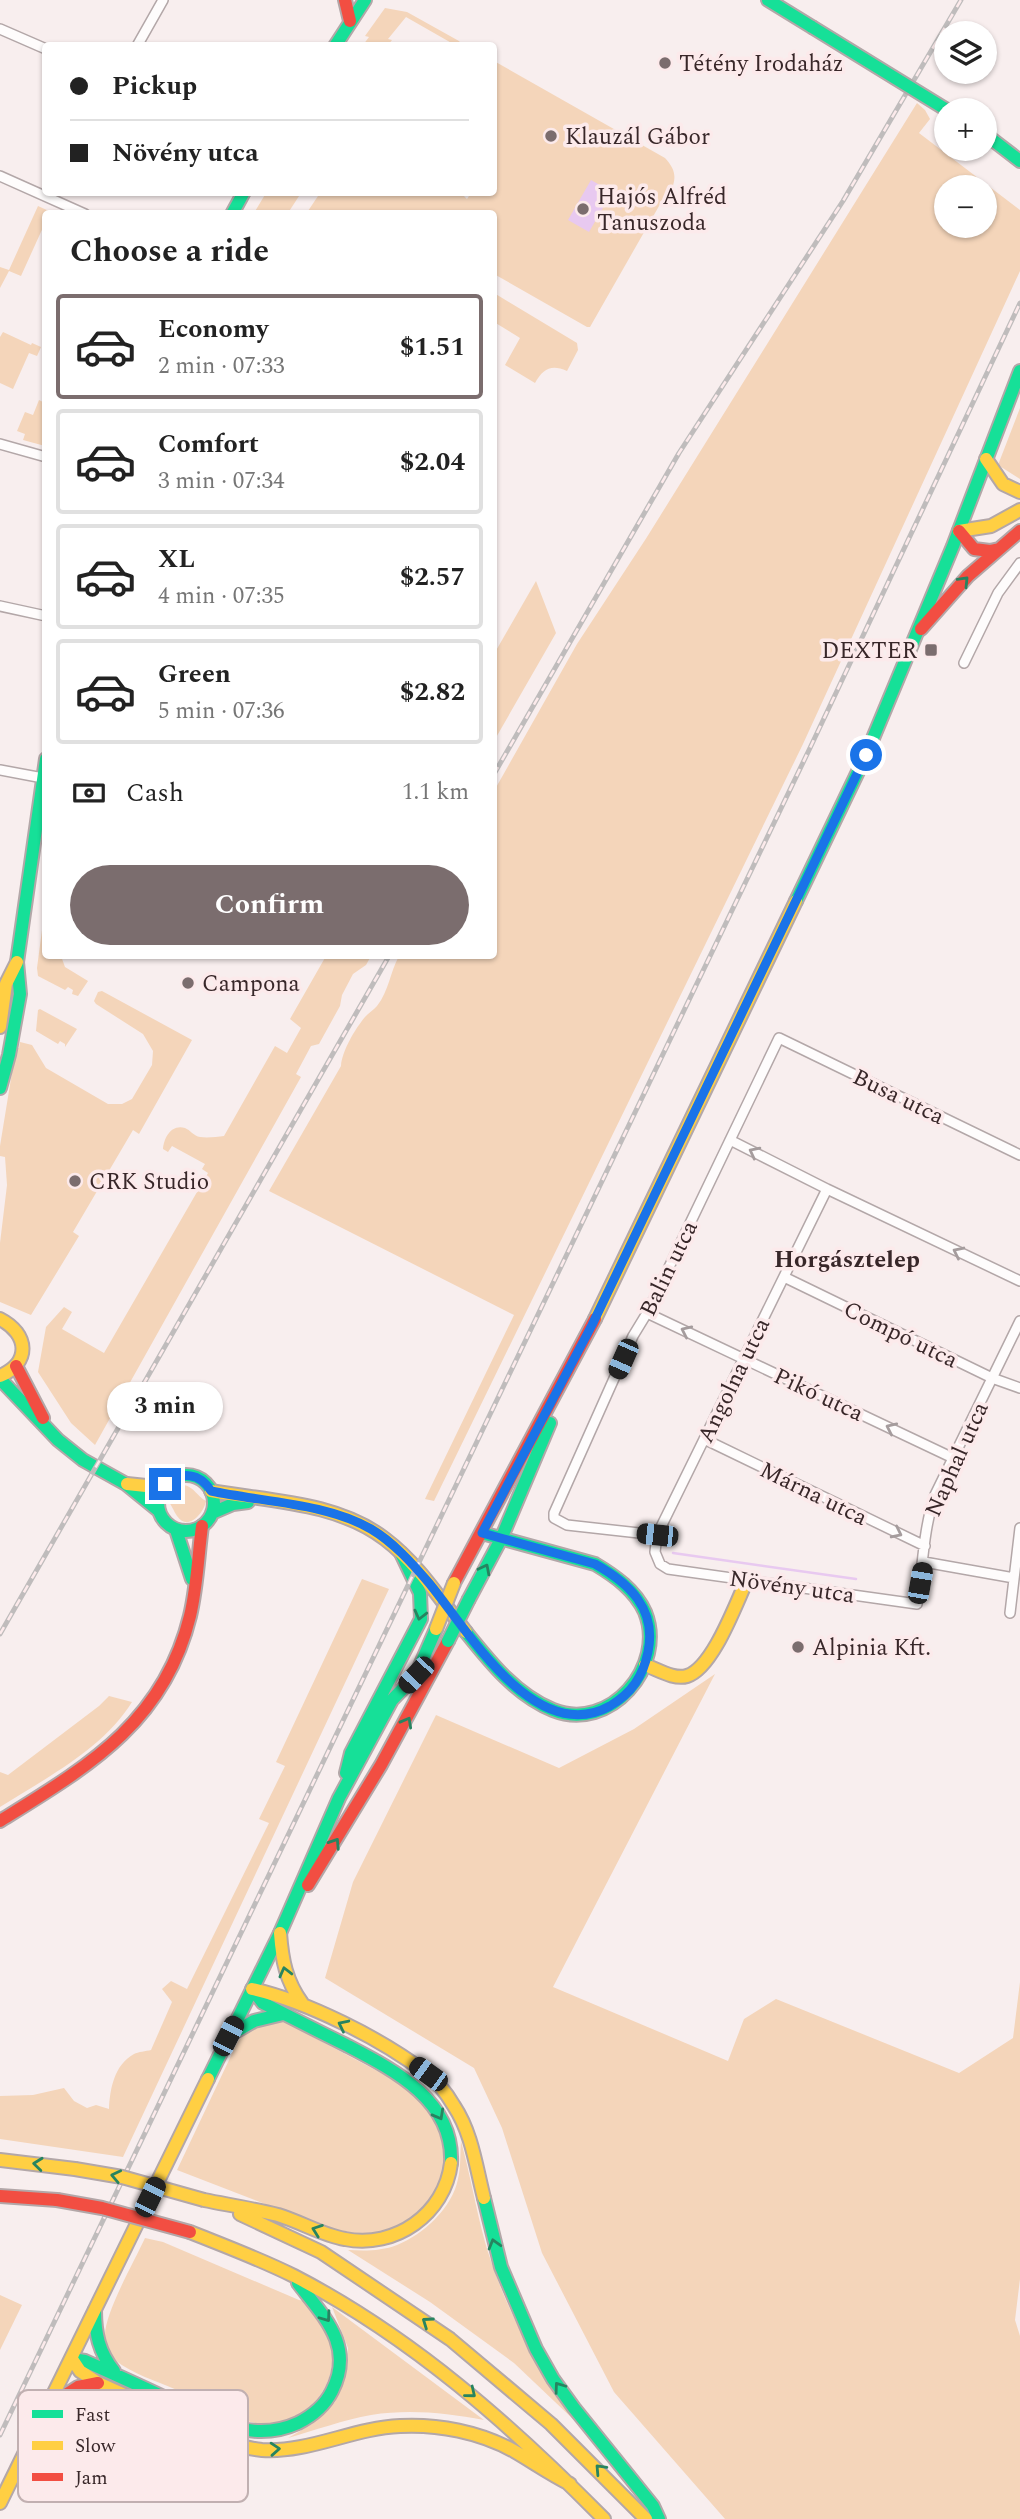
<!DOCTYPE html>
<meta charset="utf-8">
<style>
body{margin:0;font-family:Spectral,serif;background:#f6f6f6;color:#222;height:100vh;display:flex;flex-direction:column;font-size:26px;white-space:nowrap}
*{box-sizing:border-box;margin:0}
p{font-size:23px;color:#767676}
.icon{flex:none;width:38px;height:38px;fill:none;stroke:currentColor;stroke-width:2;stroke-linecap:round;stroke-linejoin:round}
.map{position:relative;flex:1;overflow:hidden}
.panel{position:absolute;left:42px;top:210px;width:455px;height:749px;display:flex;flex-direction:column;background:#fff;border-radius:7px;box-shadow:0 2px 5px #0004}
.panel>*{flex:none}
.top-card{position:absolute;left:42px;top:42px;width:455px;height:154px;border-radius:7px;box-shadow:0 2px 5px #0004;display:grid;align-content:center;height:154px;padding:0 28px;background:#fff}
.fabs{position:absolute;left:934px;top:21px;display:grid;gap:14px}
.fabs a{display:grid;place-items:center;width:63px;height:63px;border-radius:50%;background:#fff;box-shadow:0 2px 5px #0004;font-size:35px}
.end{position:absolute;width:32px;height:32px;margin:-16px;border:9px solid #1a73e8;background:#fff;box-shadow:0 0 0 4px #fff}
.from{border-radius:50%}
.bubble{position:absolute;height:49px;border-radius:24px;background:#fff;box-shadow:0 2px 5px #0004;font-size:23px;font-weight:700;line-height:49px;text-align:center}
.car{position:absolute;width:21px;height:42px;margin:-21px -10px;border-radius:9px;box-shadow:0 0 5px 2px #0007;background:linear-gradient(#222 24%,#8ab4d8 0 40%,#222 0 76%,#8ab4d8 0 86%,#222 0)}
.top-card b{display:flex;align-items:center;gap:24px;height:66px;font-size:26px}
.top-card b+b{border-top:2px solid #e0e0e0}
.top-card i{width:18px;height:18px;background:#222}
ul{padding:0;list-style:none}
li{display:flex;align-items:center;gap:21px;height:105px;margin:0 14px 10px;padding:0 14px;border:4px solid #e0e0e0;border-radius:7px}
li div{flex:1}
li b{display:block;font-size:26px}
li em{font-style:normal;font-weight:700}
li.current{border-color:#7b6d6e}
li>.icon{width:63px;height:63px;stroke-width:1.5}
h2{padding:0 28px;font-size:32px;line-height:84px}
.pay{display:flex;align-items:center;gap:18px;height:77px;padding:0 28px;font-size:26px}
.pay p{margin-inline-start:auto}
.action{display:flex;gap:14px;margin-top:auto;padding:14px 28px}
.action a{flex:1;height:80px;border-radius:42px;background:#7b6d6e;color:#fff;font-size:28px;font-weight:700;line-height:80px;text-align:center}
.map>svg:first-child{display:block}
.green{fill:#f4d5ba;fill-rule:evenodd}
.water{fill:#e8c9f0}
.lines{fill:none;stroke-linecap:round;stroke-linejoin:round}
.stream{stroke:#e8c9f0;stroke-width:2.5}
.street-casing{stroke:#b3a7a8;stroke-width:12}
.fast-casing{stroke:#b3a7a8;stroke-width:16}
.slow-casing{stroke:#b3a7a8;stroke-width:16}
.jam-casing{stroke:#b3a7a8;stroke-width:16}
.street{stroke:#fefcfc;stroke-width:9}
.fast{stroke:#16e098;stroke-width:12}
.slow{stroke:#ffcf43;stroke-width:12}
.jam{stroke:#f24e42;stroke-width:12}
.rail-casing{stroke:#bfbcbc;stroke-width:5}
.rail{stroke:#fceaeb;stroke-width:2.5;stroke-dasharray:8;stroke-linecap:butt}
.fast-bridge-casing{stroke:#b3a7a8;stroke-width:16;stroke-linecap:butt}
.slow-bridge-casing{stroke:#b3a7a8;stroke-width:16;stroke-linecap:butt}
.jam-bridge-casing{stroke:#b3a7a8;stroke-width:16;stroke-linecap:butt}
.fast-bridge{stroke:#16e098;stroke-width:12}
.slow-bridge{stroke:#ffcf43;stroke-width:12}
.jam-bridge{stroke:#f24e42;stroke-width:12}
.oneway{stroke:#278460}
.oneway2{stroke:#a59c9d}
.route{stroke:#1a73e8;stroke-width:9}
.poi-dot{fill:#7b6d6e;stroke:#fceaeb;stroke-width:2.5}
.labels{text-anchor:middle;stroke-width:7;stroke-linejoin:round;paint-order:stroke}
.poi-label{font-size:23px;fill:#382729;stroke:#fceaeb;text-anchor:start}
.street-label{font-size:23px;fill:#382729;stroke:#fceaeb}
.neighbourhood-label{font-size:24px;font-weight:bold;fill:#382729;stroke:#fceaeb}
.key{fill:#fceaeb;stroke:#c1b0b1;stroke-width:2}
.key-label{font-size:19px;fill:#382729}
</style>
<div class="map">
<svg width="1020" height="2519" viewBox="0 0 1020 2519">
<rect width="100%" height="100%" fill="#f8eeee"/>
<path class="green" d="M385 8 407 12 459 41 462 45H455L406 17 388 39 392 40 388 45H363L369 37 365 36Z
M494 61 665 158C676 170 677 178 670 193L667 192 590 327H587L494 274V214H306L320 193 460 192 467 199 471 193 494 192Z
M917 103 925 110 930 119 919 133 1020 210V271L803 744 434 1501 425 1499 514 1315 269 1191 341 1066C342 1051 355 1029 365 1017 368 1013 374 1010 377 1006 389 991 390 972 399 956H494V791L577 644 647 537ZM947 187H985V226H947Z
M266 193V192L301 193 288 213H254Z
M38 206 51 212 46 214 45 223 21 276 9 271 0 288V267L9 270Z
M494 293 577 343 578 350 567 371C551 364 543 369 535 383L505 365 520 338 494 322Z
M3 332 31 345 32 343 41 347 37 356 29 353 13 389 0 383V337Z
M39 400 45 403V446L23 440 25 434 17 431 25 412 33 415Z
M1020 408V479L998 465Z
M536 581 556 633 494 741V654Z
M45 907 46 956H61L65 967 88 981 78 996 72 994 73 990 68 987 65 990 38 976 37 968Z
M326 956H371L366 965 353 974 342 995 340 1006 319 1044 311 1046 296 1074 301 1077 95 1445 71 1423 38 1372 46 1327 64 1307 72 1312 62 1329 104 1353 208 1173 202 1169 205 1164 172 1146 168 1152 163 1149C164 1138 171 1124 185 1128 190 1130 194 1136 200 1137 207 1138 217 1137 224 1136L275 1046 287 1053 301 1028 290 1019Z
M102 991 192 1040 139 1134 133 1130 73 1232 79 1236 31 1315 0 1302V1243L7 1185 5 1157 0 1156V1146L16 1048H19L20 1042 32 1045 46 1068 108 1104H122L132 1099 152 1065 153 1051 143 1034 96 1004 94 1001 98 992Z
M40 1009 77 1029 65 1047V1044L60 1041 58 1044 36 1031 38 1010Z
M184 1485C194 1487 197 1496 206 1501 204 1513 188 1532 177 1516 173 1510 172 1505 167 1500L174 1490Z
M362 1579 389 1589 123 2157 0 2139V2096L33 2095 64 2088 74 2101 87 2108 96 2105 109 2109C110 2089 114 2065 134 2054 138 2052 146 2051 151 2050L172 2002 162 1989 171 1981 187 1989 269 1823 259 1819 285 1766 276 1762Z
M715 1674 553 1987 728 2061 744 2019 776 1999 959 2073 1013 2038 1020 1982V2279L1015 2320 1020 2336V2519H725L614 2392 542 2253 502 2128 474 2068 325 1978 353 1882 436 1715 559 1768 634 1729Z
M109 1696 132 1702C103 1749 46 1778 0 1807V1772L8 1775 99 1706Z
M270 2021 285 2022 398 2082 419 2098 433 2118 442 2141 445 2170 435 2193 416 2215 392 2231 353 2236 330 2229 177 2170 238 2041 252 2027Z
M461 2141C470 2174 476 2209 485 2242 504 2307 536 2365 574 2420L514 2363 430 2302 348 2250C365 2251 382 2251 397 2245 424 2234 452 2208 458 2179 461 2167 460 2154 461 2141Z
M145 2238 163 2242 299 2300 310 2302C317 2315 328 2331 331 2345 340 2390 300 2430 255 2423 228 2418 201 2402 177 2390 157 2381 132 2374 115 2360 110 2355 105 2343 105 2336 104 2314 135 2260 145 2238Z
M0 2295 22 2305 0 2350Z
M332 2307 484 2420C446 2413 410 2409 371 2415 344 2420 315 2430 288 2438L312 2424 335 2402 345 2376 348 2348Z"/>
<path class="water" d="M591 180 612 192 589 232 568 220Z"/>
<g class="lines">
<path class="stream" d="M673 1553 856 1579"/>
<g class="street-casing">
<path id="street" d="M0 29 46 49
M137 46 163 0
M0 176 85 214
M0 444 46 457
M0 606 46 616
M964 663 998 593 1020 563
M0 770 43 778
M730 1140 827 1189 1020 1281
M827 1189 657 1535 655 1552 660 1564 668 1569 917 1604C923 1567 923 1530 935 1495L1020 1321
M784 1277 992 1378 1020 1388
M647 1313 953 1458
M704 1439 925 1546
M657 1535 567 1525 554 1518V1513L633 1336 647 1313 779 1038 1020 1155
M924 1562 1014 1578
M1010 1613 1020 1528"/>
</g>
<g class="fast-casing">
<path id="fast" d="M768 0 812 27
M335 46 365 0
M985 134 1020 161
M232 214 244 192
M796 901 866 755 953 546 1020 371
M0 1088 9 1055 20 994 17 962 46 759
M0 1379 58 1440 83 1460 126 1484 158 1510
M158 1503a28 28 0 1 1 56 0a28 28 0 1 1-56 0Z
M212 1513 233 1504 248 1502
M176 1530 192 1579
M469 1599 501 1539 550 1423
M466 1632C490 1662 516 1695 553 1710 610 1733 667 1666 645 1612 635 1590 615 1576 595 1564L482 1533
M346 1773 351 1753 421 1619 420 1593 401 1553
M252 1989 263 2003C290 2017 318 2031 346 2045 394 2070 454 2100 451 2163
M228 2036 254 2021 283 2014
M208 2079 280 1933 339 1798 392 1700 416 1675 436 1629
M484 2198 501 2267 536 2349 553 2379 574 2408 653 2506 659 2519
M95 2310C95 2334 99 2352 114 2371
M72 2359 85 2361C114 2374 143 2387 172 2401 213 2420 252 2444 298 2423 312 2416 325 2405 332 2391 355 2346 324 2317 298 2283"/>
</g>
<g class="slow-casing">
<path id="slow" d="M986 459 1003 484 1020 492
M959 531 991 526 1020 510
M0 1027 6 984 17 962
M0 1319C29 1334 31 1363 0 1376
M595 1319 796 901
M127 1484 146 1486 165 1484
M211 1491C268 1501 337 1502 385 1539 418 1564 440 1599 466 1632
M645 1665C657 1669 674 1680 687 1676 713 1668 736 1603 747 1580
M280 1933C282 1960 286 1981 302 2003
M252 1989C306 2001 382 2039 426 2073 437 2081 447 2094 454 2106 472 2133 476 2167 484 2198
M0 2160 75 2169
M204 2200C229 2205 254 2209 278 2215 301 2222 322 2235 345 2239 395 2249 445 2214 451 2163
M240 2214 321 2252 450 2339 551 2424 646 2519
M190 2232C225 2246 260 2259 294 2276 412 2337 511 2425 604 2519
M72 2359 80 2371 98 2383 230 2443C240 2446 251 2449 262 2450 309 2453 353 2428 400 2426 438 2424 480 2432 514 2451 533 2462 550 2474 570 2484
M0 2503 208 2079"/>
</g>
<g class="jam-casing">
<path id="jam" d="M345 0 350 21
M959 531 974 549 990 551 999 549
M921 629 968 576 1020 531
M16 1366 43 1418
M454 1583 595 1319
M0 1821C87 1767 164 1723 190 1616 197 1587 198 1556 202 1526
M308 1885 381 1765 448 1641
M0 2196 57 2200
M50 2405 78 2387 98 2383"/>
</g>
<use href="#street" class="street"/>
<use href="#fast" class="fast"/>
<use href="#slow" class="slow"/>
<use href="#jam" class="jam"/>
<g class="rail-casing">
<path id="rail" d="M494 774 679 453 843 201 961 0
M0 1634 389 956
M0 2435 810 748 1020 303"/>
</g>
<use href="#rail" class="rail"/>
<g class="fast-bridge-casing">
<path id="fast-bridge" d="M812 27 947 110
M448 1641 469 1599"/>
</g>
<g class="slow-bridge-casing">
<path id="slow-bridge" d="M436 1629 454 1583
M75 2169 122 2177 204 2200"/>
</g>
<g class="jam-bridge-casing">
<path id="jam-bridge" d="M57 2200 102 2208 190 2232"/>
</g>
<use href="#fast-bridge" class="fast-bridge"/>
<use href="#slow-bridge" class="slow-bridge"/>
<use href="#jam-bridge" class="jam-bridge"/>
</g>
<defs><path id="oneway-chevron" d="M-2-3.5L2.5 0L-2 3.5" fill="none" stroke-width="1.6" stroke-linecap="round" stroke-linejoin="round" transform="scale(1.75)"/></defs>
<g class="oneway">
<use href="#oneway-chevron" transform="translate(964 581) rotate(-46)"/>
<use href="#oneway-chevron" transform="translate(485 1569) rotate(-63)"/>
<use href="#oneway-chevron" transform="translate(420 1615) rotate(104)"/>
<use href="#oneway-chevron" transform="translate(407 1722) rotate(-61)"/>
<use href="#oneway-chevron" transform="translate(335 1843) rotate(-57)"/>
<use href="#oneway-chevron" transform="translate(285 1972) rotate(-104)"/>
<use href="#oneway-chevron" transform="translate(343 2025) rotate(-154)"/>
<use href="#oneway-chevron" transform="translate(439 2115) rotate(61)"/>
<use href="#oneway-chevron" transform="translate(38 2164) rotate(-174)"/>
<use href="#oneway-chevron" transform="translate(116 2176) rotate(-168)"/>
<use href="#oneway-chevron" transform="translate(317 2230) rotate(-160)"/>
<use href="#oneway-chevron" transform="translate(494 2244) rotate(-106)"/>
<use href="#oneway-chevron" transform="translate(326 2317) rotate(54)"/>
<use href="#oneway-chevron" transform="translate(427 2322) rotate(-145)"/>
<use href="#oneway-chevron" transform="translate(559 2387) rotate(-126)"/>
<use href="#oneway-chevron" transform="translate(471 2393) rotate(39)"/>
<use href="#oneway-chevron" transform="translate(275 2449) rotate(-4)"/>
<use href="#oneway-chevron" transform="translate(600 2469) rotate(-133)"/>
</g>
<g class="oneway2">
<use href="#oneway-chevron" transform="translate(754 1152) rotate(-153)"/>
<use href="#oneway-chevron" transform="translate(958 1252) rotate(-154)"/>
<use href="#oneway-chevron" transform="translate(686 1331) rotate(-155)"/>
<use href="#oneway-chevron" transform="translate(891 1428) rotate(-155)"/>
<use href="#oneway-chevron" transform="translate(897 1533) rotate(26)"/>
</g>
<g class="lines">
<path class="route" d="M165 1484C182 1471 200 1473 211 1491 262 1502 326 1503 371 1529 393 1542 412 1563 429 1583 467 1629 535 1748 610 1706 632 1693 643 1676 648 1652 657 1609 629 1583 595 1564L482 1533 592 1325 866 755"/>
</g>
<g class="poi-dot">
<circle cx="665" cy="63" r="7"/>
<circle cx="551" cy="136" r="7"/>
<circle cx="583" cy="209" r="7"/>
<rect x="924" y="643" width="14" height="14" rx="3.5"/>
<circle cx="188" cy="983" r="7"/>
<circle cx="75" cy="1181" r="7"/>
<circle cx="798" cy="1647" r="7"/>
</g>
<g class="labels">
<g class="poi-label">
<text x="679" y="71">Tétény Irodaház</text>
<text x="565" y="144">Klauzál Gábor</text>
<text x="597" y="204">Hajós Alfréd<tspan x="597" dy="26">Tanuszoda</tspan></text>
<text x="917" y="658" text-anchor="end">DEXTER</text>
<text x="202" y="991">Campona</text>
<text x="89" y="1189">CRK Studio</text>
<text x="812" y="1655">Alpinia Kft.</text>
</g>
<g class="street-label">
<text transform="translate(899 1096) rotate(26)" y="8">Busa utca</text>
<text transform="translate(668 1268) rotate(-64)" y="8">Balin utca</text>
<text transform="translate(901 1334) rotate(26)" y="8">Compó utca</text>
<text transform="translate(733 1380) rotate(-64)" y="8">Angolna utca</text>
<text transform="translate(819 1394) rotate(25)" y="8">Pikó utca</text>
<text transform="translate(956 1459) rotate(-66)" y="8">Naphal utca</text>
<text transform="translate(814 1493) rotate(26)" y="8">Márna utca</text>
<text transform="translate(792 1586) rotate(8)" y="8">Növény utca</text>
</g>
<g class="neighbourhood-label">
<text x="847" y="1267">Horgásztelep</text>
</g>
</g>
<rect x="18" y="2390" width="230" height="112" rx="10" class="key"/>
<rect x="32" y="2410" width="31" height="8" fill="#16e098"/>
<rect x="32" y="2441" width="31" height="9" fill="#ffcf43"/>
<rect x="32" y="2473" width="31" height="8" fill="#f24e42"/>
<g class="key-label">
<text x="75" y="2421">Fast</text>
<text x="75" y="2452">Slow</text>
<text x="75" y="2484">Jam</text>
</g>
</svg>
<div class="fabs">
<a><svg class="icon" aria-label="layers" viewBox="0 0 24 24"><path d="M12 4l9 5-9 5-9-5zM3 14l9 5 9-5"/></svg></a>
<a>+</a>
<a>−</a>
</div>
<i class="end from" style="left:866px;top:755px"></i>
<i class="end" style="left:165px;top:1484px"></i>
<div class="bubble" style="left:107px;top:1382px;width:116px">3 min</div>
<i class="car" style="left:623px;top:1359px;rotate:204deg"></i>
<i class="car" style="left:657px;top:1535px;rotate:276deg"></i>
<i class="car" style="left:920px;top:1583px;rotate:10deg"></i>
<i class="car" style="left:416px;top:1675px;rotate:223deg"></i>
<i class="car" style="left:228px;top:2036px;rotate:27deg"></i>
<i class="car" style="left:428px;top:2074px;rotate:306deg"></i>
<i class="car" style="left:150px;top:2197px;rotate:26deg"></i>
<div class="top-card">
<b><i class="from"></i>Pickup</b>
<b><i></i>Növény utca</b>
</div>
<section class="panel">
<h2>Choose a ride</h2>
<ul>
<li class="current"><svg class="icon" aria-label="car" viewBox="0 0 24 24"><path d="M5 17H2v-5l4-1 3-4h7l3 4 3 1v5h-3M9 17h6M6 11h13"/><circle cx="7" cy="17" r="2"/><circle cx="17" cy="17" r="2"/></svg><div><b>Economy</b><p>2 min · 07:33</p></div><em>$1.51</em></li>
<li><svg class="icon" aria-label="car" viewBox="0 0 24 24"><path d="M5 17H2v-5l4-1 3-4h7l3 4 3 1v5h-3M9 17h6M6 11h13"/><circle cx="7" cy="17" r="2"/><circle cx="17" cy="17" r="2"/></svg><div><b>Comfort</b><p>3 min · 07:34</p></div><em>$2.04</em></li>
<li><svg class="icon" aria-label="car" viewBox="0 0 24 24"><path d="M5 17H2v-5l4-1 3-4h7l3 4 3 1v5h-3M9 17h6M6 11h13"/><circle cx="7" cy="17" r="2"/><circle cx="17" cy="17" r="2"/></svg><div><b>XL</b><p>4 min · 07:35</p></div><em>$2.57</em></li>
<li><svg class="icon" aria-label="car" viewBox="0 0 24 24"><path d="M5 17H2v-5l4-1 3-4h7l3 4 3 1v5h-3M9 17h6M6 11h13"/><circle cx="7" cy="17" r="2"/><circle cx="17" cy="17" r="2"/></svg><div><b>Green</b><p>5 min · 07:36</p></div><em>$2.82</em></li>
</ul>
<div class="pay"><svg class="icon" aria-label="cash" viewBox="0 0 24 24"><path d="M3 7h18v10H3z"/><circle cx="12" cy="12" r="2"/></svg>Cash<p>1.1 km</p></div>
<div class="action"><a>Confirm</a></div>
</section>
</div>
